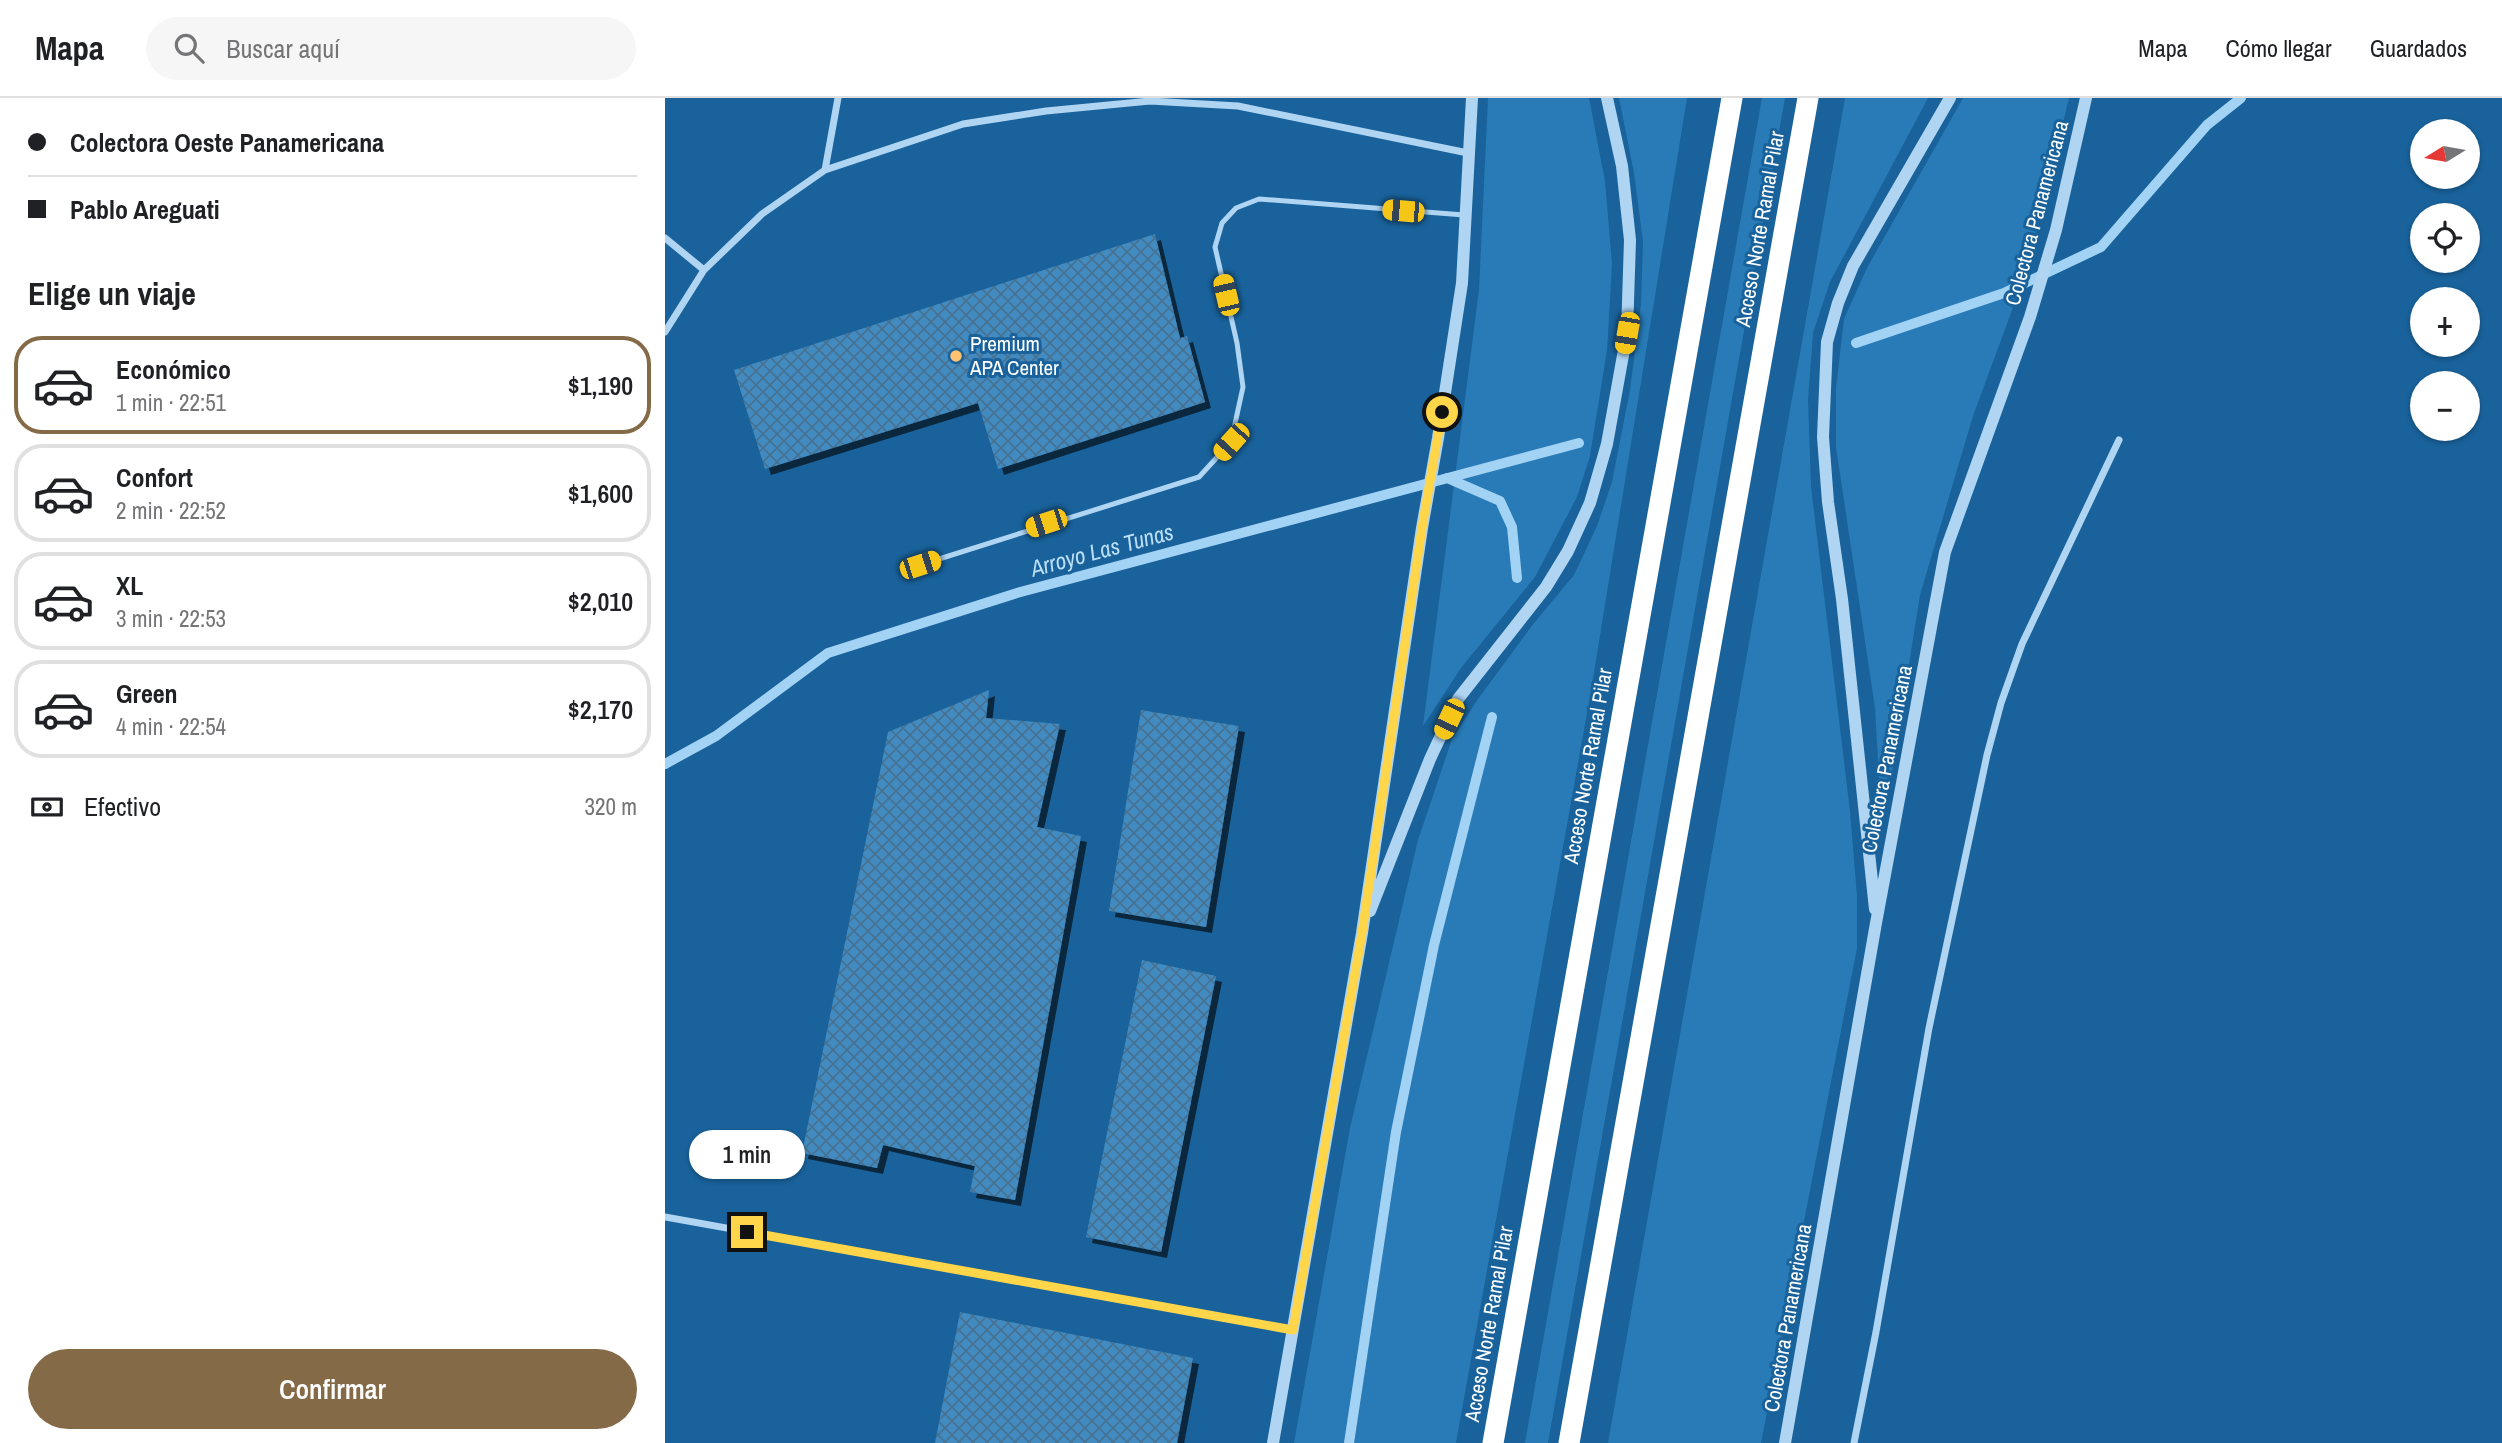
<!DOCTYPE html>
<html lang="es">
<meta charset="utf-8">
<style>
body{margin:0;font-family:"Archivo Narrow",sans-serif;background:#f6f6f6;color:#202124;height:100vh;display:flex;flex-direction:column;font-size:26px;white-space:nowrap}
*{box-sizing:border-box;margin:0}
p{font-size:23px;color:#757577}
.icon{flex:none;width:38px;height:38px;fill:none;stroke:currentColor;stroke-width:2;stroke-linecap:round;stroke-linejoin:round}
.map{position:relative;flex:1;overflow:hidden}
.drawer{display:flex;flex-direction:column;background:#fff;width:665px}
.drawer>*{flex:none}
.banner{display:grid;align-content:center;height:154px;padding:0 28px;background:#fff}
.needle{width:46px;rotate:259deg}
.tools{position:absolute;left:1745px;top:21px;display:grid;gap:14px}
.tools a{display:grid;place-items:center;width:70px;height:70px;border-radius:50%;background:#fff;box-shadow:0 2px 5px #0004;font-size:35px}
.end{position:absolute;width:32px;height:32px;margin:-16px;border:9px solid #ffd54a;background:#111;box-shadow:0 0 0 4px #111}
.from{border-radius:50%}
.bubble{position:absolute;height:49px;border-radius:24px;background:#fff;box-shadow:0 2px 5px #0004;font-size:23px;font-weight:600;line-height:49px;text-align:center}
.car{position:absolute;width:21px;height:42px;margin:-21px -10px;border-radius:9px;box-shadow:0 0 5px 2px #0007;background:linear-gradient(#f5c518 24%,#345 0 40%,#f5c518 0 76%,#345 0 86%,#f5c518 0)}
.banner b{display:flex;align-items:center;gap:24px;height:66px;font-size:26px}
.banner b+b{border-top:2px solid #e0e0e0}
.banner i{width:18px;height:18px;background:#202124}
ul{padding:0;list-style:none}
li{display:flex;align-items:center;gap:21px;height:98px;margin:0 14px 10px;padding:0 14px;border:4px solid #e0e0e0;border-radius:28px}
li div{flex:1}
li b{display:block;font-size:26px}
li em{font-style:normal;font-weight:600}
li.on{border-color:#846a46}
li>.icon{width:63px;height:63px;stroke-width:1.5}
h2{padding:0 28px;font-size:32px;line-height:84px}
.pay{display:flex;align-items:center;gap:18px;height:77px;padding:0 28px;font-size:26px}
.pay p{margin-inline-start:auto}
.cta{display:flex;gap:14px;margin-top:auto;padding:14px 28px}
.cta a{flex:1;height:80px;border-radius:42px;background:#846a46;color:#fff;font-size:28px;font-weight:600;line-height:80px;text-align:center}
header{display:flex;align-items:center;gap:42px;box-sizing:border-box;height:98px;padding:0 35px;background:#fff;border-bottom:2px solid #e0e0e0}
header strong{font-size:33px}
nav{display:flex;gap:38px;margin-inline-start:auto;font-size:24px}
.search{width:490px;height:63px;background:#f6f6f6;display:flex;align-items:center;gap:18px;box-sizing:border-box;padding:0 24px;border-radius:38px;color:#757577;font-size:26px}
main{display:flex;flex:1;min-height:0}
.map>svg:first-child{display:block}
.green{fill:#287bb7}
.lines{fill:none;stroke-linecap:round;stroke-linejoin:round}
.stream{stroke:#a2d2f4;stroke-width:10}
.building{fill:url(#building-cross-hatch);filter:url(#shadow)}
.service{stroke:#afd5f2;stroke-width:5}
.minor{stroke:#afd5f2;stroke-width:7}
.tertiary{stroke:#afd5f2;stroke-width:12}
.motorway{stroke:#fff;stroke-width:21}
.route{stroke:#ffd54a;stroke-width:9}
.poi-dot{fill:#ffc36f;stroke:#19629b;stroke-width:2.5}
.labels{text-anchor:middle;stroke-width:6;stroke-linejoin:round;paint-order:stroke}
.street-label{font-size:21px;fill:#fff;stroke:#19629b}
.poi-label{font-size:21px;fill:#fff;stroke:#19629b;text-anchor:start}
.water-label{font-size:23px;font-style:italic;fill:#bbdff8;stroke:#19629b}
</style>
<header>
<strong>Mapa</strong>
<div class="search"><svg class="icon" aria-label="search" viewBox="0 0 24 24"><circle cx="10" cy="10" r="6"/><path d="M15 15l6 6"/></svg>Buscar aquí</div>
<nav><a>Mapa</a><a>Cómo llegar</a><a>Guardados</a></nav>
</header>
<main>
<section class="drawer">
<div class="banner">
<b><i class="from"></i>Colectora Oeste Panamericana</b>
<b><i></i>Pablo Areguati</b>
</div>
<h2>Elige un viaje</h2>
<ul>
<li class="on"><svg class="icon" aria-label="car" viewBox="0 0 24 24"><path d="M5 17H2v-5l4-1 3-4h7l3 4 3 1v5h-3M9 17h6M6 11h13"/><circle cx="7" cy="17" r="2"/><circle cx="17" cy="17" r="2"/></svg><div><b>Económico</b><p>1 min · 22:51</p></div><em>$1,190</em></li>
<li><svg class="icon" aria-label="car" viewBox="0 0 24 24"><path d="M5 17H2v-5l4-1 3-4h7l3 4 3 1v5h-3M9 17h6M6 11h13"/><circle cx="7" cy="17" r="2"/><circle cx="17" cy="17" r="2"/></svg><div><b>Confort</b><p>2 min · 22:52</p></div><em>$1,600</em></li>
<li><svg class="icon" aria-label="car" viewBox="0 0 24 24"><path d="M5 17H2v-5l4-1 3-4h7l3 4 3 1v5h-3M9 17h6M6 11h13"/><circle cx="7" cy="17" r="2"/><circle cx="17" cy="17" r="2"/></svg><div><b>XL</b><p>3 min · 22:53</p></div><em>$2,010</em></li>
<li><svg class="icon" aria-label="car" viewBox="0 0 24 24"><path d="M5 17H2v-5l4-1 3-4h7l3 4 3 1v5h-3M9 17h6M6 11h13"/><circle cx="7" cy="17" r="2"/><circle cx="17" cy="17" r="2"/></svg><div><b>Green</b><p>4 min · 22:54</p></div><em>$2,170</em></li>
</ul>
<div class="pay"><svg class="icon" aria-label="cash" viewBox="0 0 24 24"><path d="M3 7h18v10H3z"/><circle cx="12" cy="12" r="2"/></svg>Efectivo<p>320 m</p></div>
<div class="cta"><a>Confirmar</a></div>
</section>
<div class="map">
<svg width="1837" height="1345" viewBox="0 0 1837 1345">
<defs>
<pattern id="building-cross-hatch" width="8" height="8" patternUnits="userSpaceOnUse" patternTransform="scale(1.75)"><rect width="8" height="8" fill="#428bc1"/><path d="M0 0l8 8M0 8l8-8" fill="none" stroke="#467292"/></pattern>
<filter id="shadow"><feDropShadow dx="6" dy="6" stdDeviation="0" flood-color="#0009"/></filter>
</defs>
<rect width="100%" height="100%" fill="#19629b"/>
<path class="green" d="M823 0H924L940 83 947 166 942 252 925 358 912 399 870 479 796 570 758 628 814 192Z
M954 0H1022L926 593 791 1345H629L685 1030 753 742 787 641 813 601 869 525 909 477 932 428 947 384 965 292 976 206 978 144 969 75Z
M1097 0H1120L883 1345H860Z
M1180 0H1263L1165 184 1148 235 1143 302 1146 389 1185 713 1192 798V850L1096 1345H943Z
M1298 0H1404L1363 169 1308 318 1255 497 1227 674 1215 699 1210 610 1171 349V290L1179 221 1202 170Z"/>
<g class="lines">
<path class="stream" d="M1191 245 1339 195 1436 149 1542 27 1576 0
M782 380 835 403 847 429 852 480
M0 666 51 638 163 555 352 495 914 345
M684 1345 731 1034 769 847 827 619"/>
</g>
<path class="building" d="M490 136 515 240 522 238 540 304 333 371 313 305 100 371 69 272Z
M324 592 321 620 395 626 372 729 416 738 350 1102 305 1094 310 1068 218 1047 212 1070 137 1055 223 634Z
M476 612 574 628 541 829 444 813Z
M477 862 551 878 496 1154 421 1139Z
M295 1214 528 1260 512 1345H270Z"/>
<g class="lines">
<path class="service" d="M255 467 534 379 566 344 578 289 572 245 550 149 557 125 571 110 594 101 799 117"/>
<path class="minor" d="M160 72 173 0
M0 140 39 172
M0 234 39 172 97 116 160 72 298 26 381 13 485 3 573 8 803 55
M0 1119 628 1232
M1189 1345 1211 1234 1264 930 1322 657 1336 605 1357 546 1454 342"/>
<path class="tertiary" d="M1210 811 1177 501 1163 404 1158 339 1162 244 1173 205 1188 168 1285 0
M705 813 765 661 793 601 881 489 903 453 925 405 942 346 962 235 965 142 957 68 942 0
M608 1345 697 835 757 430 773 340 797 185 807 0
M1120 1345 1211 825 1280 454 1365 219 1391 132 1421 0"/>
<path class="motorway" d="M828 1345 1067 0
M904 1345 1143 0"/>
</g>
<g class="lines">
<path class="route" d="M82 1134 628 1232 697 835 757 430 777 314"/>
</g>
<circle class="poi-dot" cx="291" cy="258" r="7"/>
<g class="labels">
<g class="street-label">
<text transform="translate(1372 115) rotate(-75)" y="7">Colectora Panamericana</text>
<text transform="translate(1095 131) rotate(-80)" y="7">Acceso Norte Ramal Pilar</text>
<text transform="translate(1222 661) rotate(-79)" y="7">Colectora Panamericana</text>
<text transform="translate(923 668) rotate(-80)" y="7">Acceso Norte Ramal Pilar</text>
<text transform="translate(1123 1220) rotate(-80)" y="7">Colectora Panamericana</text>
<text transform="translate(824 1226) rotate(-80)" y="7">Acceso Norte Ramal Pilar</text>
</g>
<g class="poi-label">
<text x="305" y="253">Premium<tspan x="305" dy="24">APA Center</tspan></text>
</g>
<g class="water-label">
<text transform="translate(437 452) rotate(-15)" y="8">Arroyo Las Tunas</text>
</g>
</g>
</svg>
<div class="tools">
<a><svg class="needle" viewBox="-14 -14 28 28"><path d="M0-13l5 13h-10z" fill="#e53935"/><path d="M0 13l5-13h-10z" fill="#757577"/></svg></a>
<a><svg class="icon" aria-label="locate" viewBox="0 0 24 24"><circle cx="12" cy="12" r="6"/><path d="M12 2v4M12 18v4M2 12h4M18 12h4"/></svg></a>
<a>+</a>
<a>−</a>
</div>
<i class="end from" style="left:777px;top:314px"></i>
<i class="end" style="left:82px;top:1134px"></i>
<div class="bubble" style="left:24px;top:1032px;width:116px">1 min</div>
<i class="car" style="left:738px;top:113px;rotate:275deg"></i>
<i class="car" style="left:561px;top:197px;rotate:347deg"></i>
<i class="car" style="left:962px;top:235px;rotate:190deg"></i>
<i class="car" style="left:566px;top:344px;rotate:222deg"></i>
<i class="car" style="left:381px;top:425px;rotate:252deg"></i>
<i class="car" style="left:255px;top:467px;rotate:72deg"></i>
<i class="car" style="left:784px;top:621px;rotate:205deg"></i>
</div>
</main>
